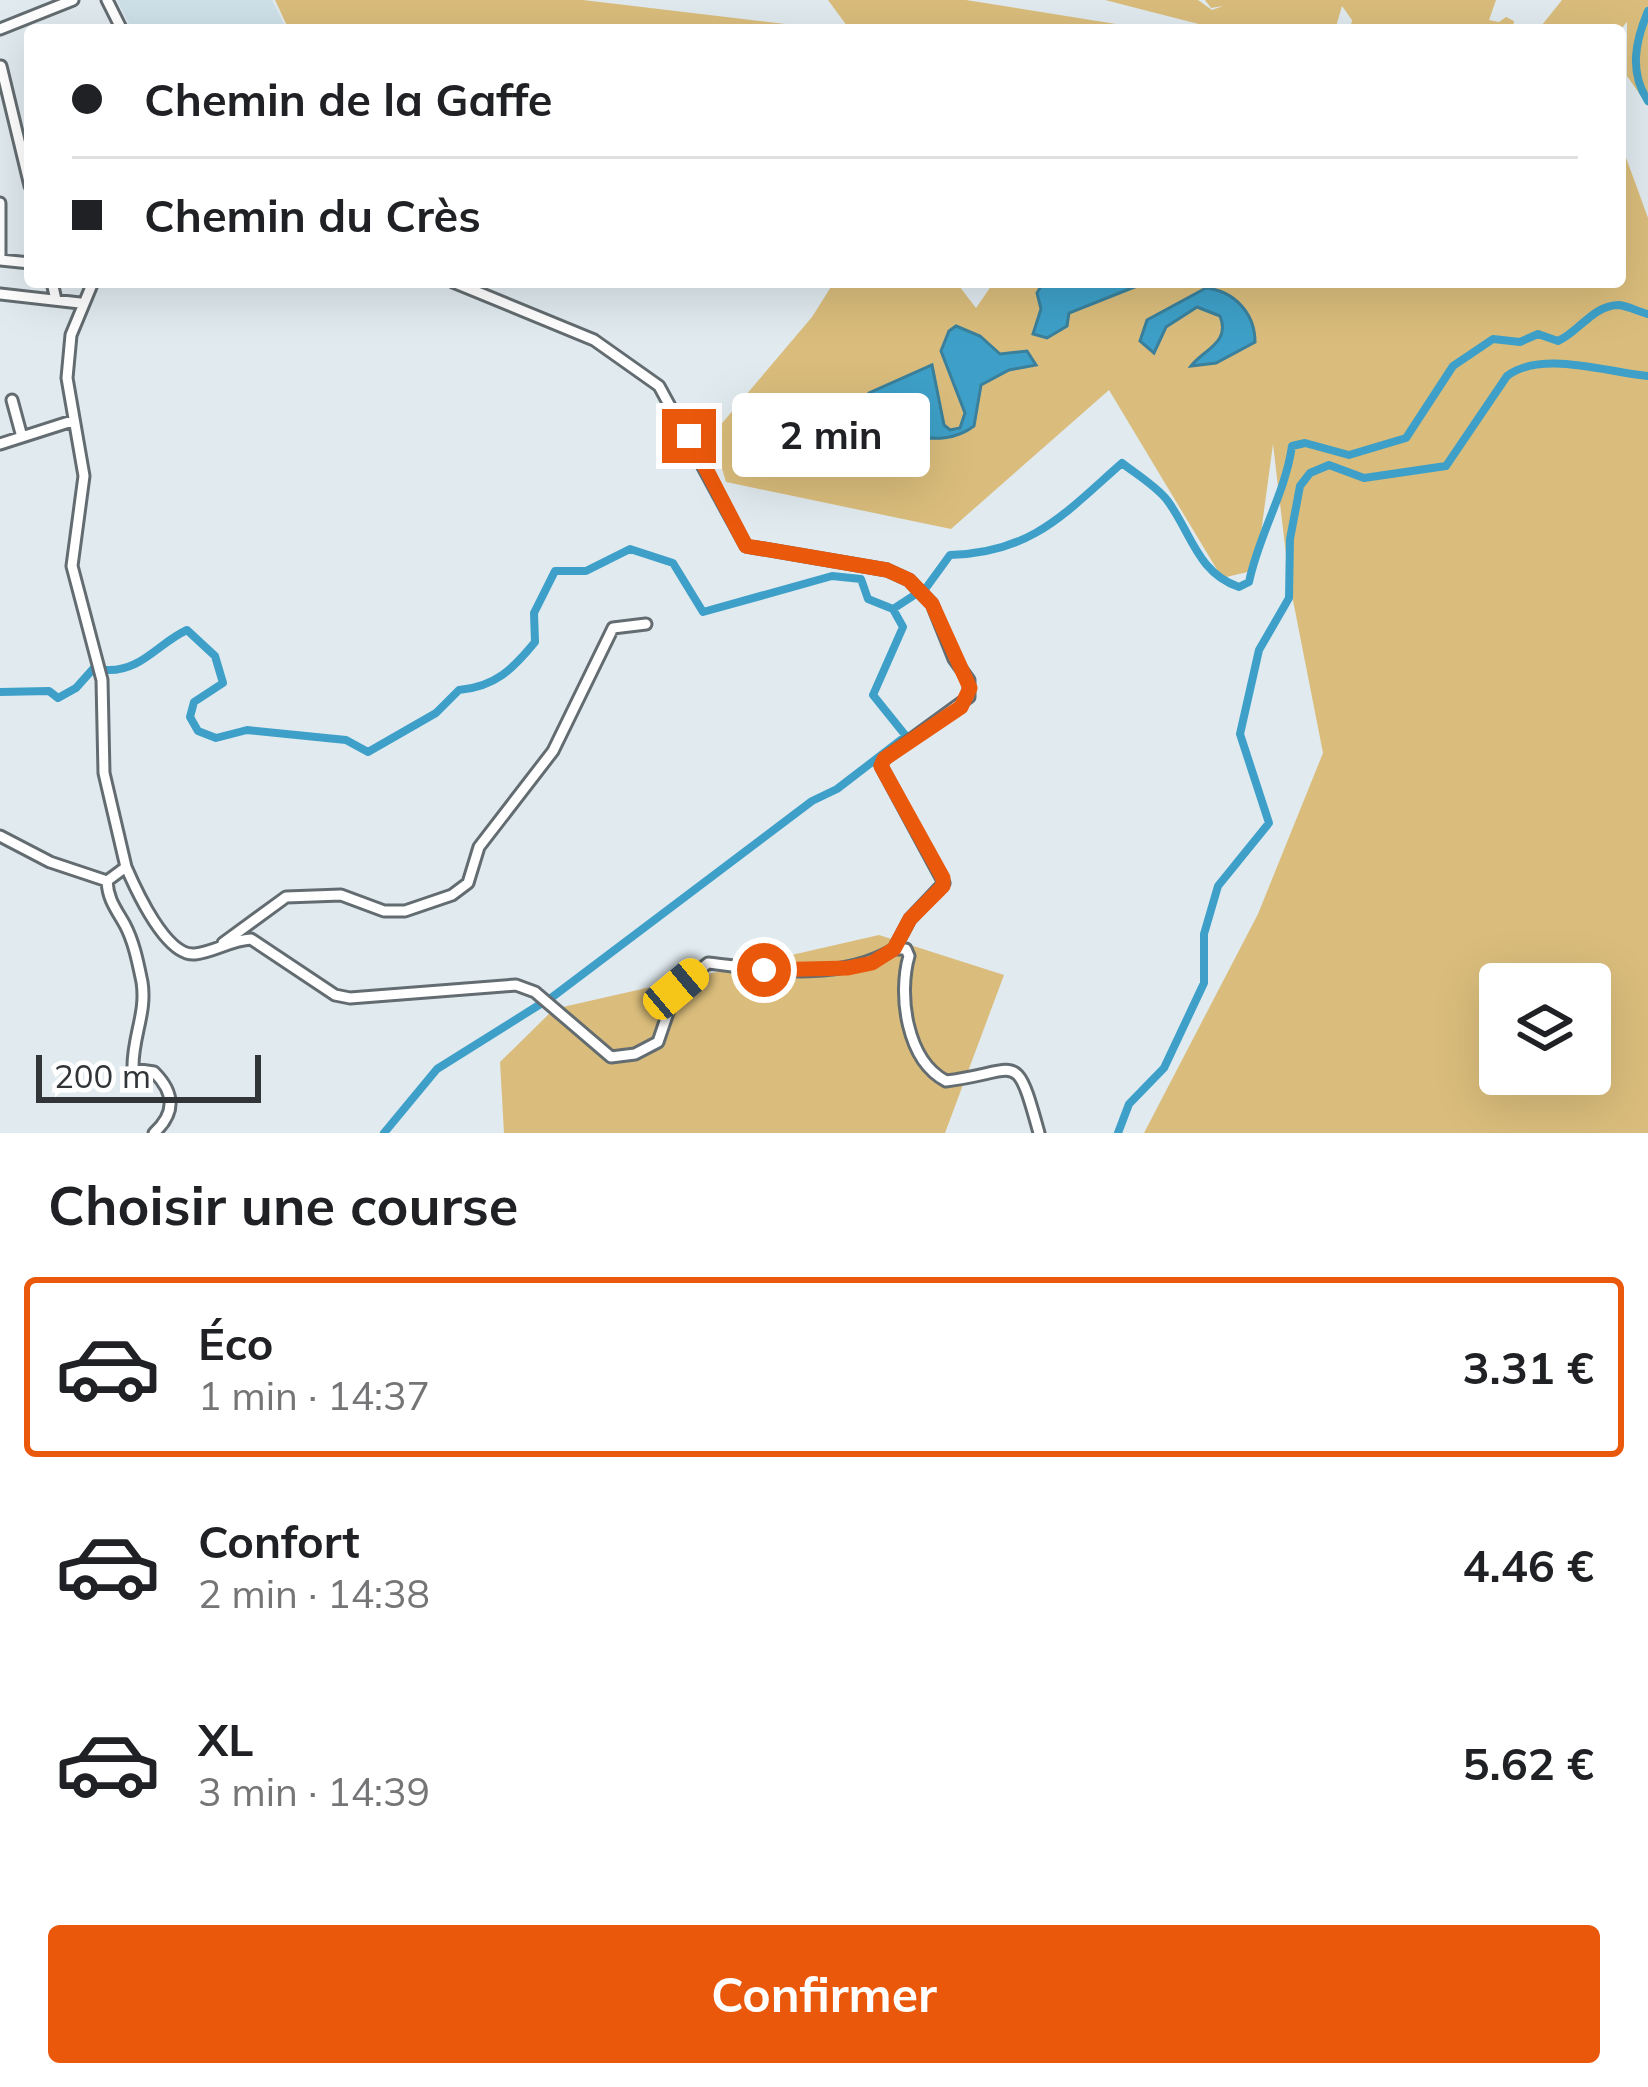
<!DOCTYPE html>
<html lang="fr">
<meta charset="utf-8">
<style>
body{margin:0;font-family:Mulish,sans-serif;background:#f2f2f2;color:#202124;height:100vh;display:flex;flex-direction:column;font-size:45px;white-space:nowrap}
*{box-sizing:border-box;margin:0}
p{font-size:39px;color:#757577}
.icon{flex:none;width:66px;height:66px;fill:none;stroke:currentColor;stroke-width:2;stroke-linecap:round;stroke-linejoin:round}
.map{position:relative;height:1133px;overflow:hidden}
.side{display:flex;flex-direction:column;background:#fff;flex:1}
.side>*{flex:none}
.guide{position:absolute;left:24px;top:24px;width:1602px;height:264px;border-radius:12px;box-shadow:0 12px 48px #0002;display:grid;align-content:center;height:264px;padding:0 48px;background:#fff}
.fabs{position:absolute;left:1479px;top:963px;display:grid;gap:24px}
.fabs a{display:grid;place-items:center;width:132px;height:132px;border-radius:12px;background:#fff;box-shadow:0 12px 48px #0002;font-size:60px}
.scale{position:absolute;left:36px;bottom:30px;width:225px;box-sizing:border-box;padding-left:12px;border:6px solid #313537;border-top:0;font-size:33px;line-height:42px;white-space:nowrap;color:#313537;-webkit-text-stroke:9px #fff;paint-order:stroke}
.end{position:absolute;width:54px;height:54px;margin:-27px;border:15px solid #ea580c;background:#fff;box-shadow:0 0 0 6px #fff}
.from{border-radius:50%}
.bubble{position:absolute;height:84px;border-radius:12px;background:#fff;box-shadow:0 12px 48px #0002;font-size:39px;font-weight:700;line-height:84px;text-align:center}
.car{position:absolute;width:36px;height:72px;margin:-36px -18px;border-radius:15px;box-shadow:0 0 9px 3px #0007;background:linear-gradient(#f5c518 24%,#345 0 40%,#f5c518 0 76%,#345 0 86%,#f5c518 0)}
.guide b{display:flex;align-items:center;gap:42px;height:114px;font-size:45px}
.guide b+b{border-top:3px solid #e0e0e0}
.guide i{width:30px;height:30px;background:#202124}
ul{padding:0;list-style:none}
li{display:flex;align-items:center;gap:36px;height:180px;margin:0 24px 18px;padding:0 24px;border:6px solid transparent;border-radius:12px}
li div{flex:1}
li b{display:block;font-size:45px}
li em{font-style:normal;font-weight:700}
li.selected{border-color:#ea580c}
li>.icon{width:108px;height:108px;stroke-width:1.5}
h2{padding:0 48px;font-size:54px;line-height:144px}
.primary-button{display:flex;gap:24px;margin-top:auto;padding:24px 48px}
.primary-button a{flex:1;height:138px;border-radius:12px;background:#ea580c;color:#fff;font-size:48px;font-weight:700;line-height:138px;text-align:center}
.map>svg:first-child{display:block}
.built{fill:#cee0e8}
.green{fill:#dabd7c;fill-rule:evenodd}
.water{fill:#3ea0c8;stroke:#3a809c;stroke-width:3}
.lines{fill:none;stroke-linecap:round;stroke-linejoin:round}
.canal{stroke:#3ea0c8;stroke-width:8}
.street-casing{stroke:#636c70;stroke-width:15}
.street{stroke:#fff;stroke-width:9}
.route{stroke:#ea580c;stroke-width:15}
</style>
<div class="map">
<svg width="1648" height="1133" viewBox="0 0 1648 1133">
<rect width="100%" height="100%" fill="#e0eaef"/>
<path class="built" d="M117 0H272L287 30H132Z"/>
<path class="green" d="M275 0H583L836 30H289Z
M828 0H966L1116 24 1119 30H850Z
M1105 0H1198L1212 10 1223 6 1211 8 1205 0H1496L1489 20 1499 22 1506 17 1514 21 1513 30H1350L1352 20 1342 6 1335 30H1222Z
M1562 0H1648V106L1627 76V22L1620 30H1538Z
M1620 141 1648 218V1133H1144L1258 914 1323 753 1289 580 1273 444 1256 570 1222 578 1109 390 951 529 726 482 712 435 812 317 834 282H956L976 308 994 282H1620ZM1500 984H1590V1074H1500Z
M879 935 1004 975 945 1133H504L500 1062 554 1009Z"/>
<path class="water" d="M1116 282H1147L1069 313 1067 326 1047 338 1033 334 1041 309 1037 293 1041 286C1067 280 1088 292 1116 282Z
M1206 288C1234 291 1255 313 1255 342L1216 363 1191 366C1203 350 1231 343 1220 316L1197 307 1166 327 1154 353 1140 341 1147 320Z
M956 326 980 336 1000 354 1027 351 1036 365 1009 370 981 385 974 426C938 453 886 432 865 397L869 393 932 365 944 425 950 430 960 428 965 413 941 351 949 331Z"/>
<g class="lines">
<path class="canal" d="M1648 11C1635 42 1629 72 1648 101
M926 588 950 555C1032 553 1065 513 1122 463 1136 474 1156 486 1167 500 1191 532 1197 573 1239 587L1249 582C1259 534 1285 494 1292 446L1305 443 1349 455 1406 438 1453 366 1493 339 1520 342 1538 334 1558 341C1579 332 1593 305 1619 305 1628 306 1639 312 1648 314
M106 670C141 672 158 643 187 630L215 656 223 683 194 702 190 717 198 731 216 738 247 730 346 740 368 752 436 713 459 690C495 687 513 669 535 642L534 613 555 571H586L630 549 673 563 703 612 832 576 861 579 868 599 893 609 916 594
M0 692 49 691 58 698 76 688 93 669
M551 998 812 801 837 789 906 736 873 695 903 627 893 609
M384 1133 437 1069 539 1005
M1118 1133 1129 1104 1164 1068 1204 983V934L1218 886 1269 823 1240 734 1259 650 1289 598 1290 539 1300 486 1310 473 1329 465 1364 478 1446 466 1507 376C1541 350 1606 372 1648 376"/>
<g class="street-casing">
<path id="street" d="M107 0 122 30
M0 29 73 0
M1 66 30 186
M0 203V255
M0 260 30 263
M52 282 56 300
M93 282 71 335 67 378 84 476 72 566 102 680 104 773 126 867 107 881
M453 282 594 340 659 386 746 546 887 570 909 580 932 604 954 659 969 680V697L884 759 881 766 944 883 910 919 894 949
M0 294 80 303
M12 400 22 437
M0 444 72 421
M0 836 50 862 107 881
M126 867C136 890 166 957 195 954 214 952 231 940 251 939L335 995 350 998 516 985 535 992 611 1057 635 1054 658 1042 676 989 708 963C767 970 841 982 894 949
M107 881C108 900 116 909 125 925 134 942 138 963 142 982 147 1014 132 1037 133 1069L154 1072C175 1093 176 1113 154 1133
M223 943 286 897 341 895 384 911H405L452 895 468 883 479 847 553 751 613 628 646 624
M894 949H906L909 956C898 994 906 1060 946 1081 1020 1072 1015 1046 1039 1133"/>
</g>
<use href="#street" class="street"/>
</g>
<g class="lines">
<path class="route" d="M689 436 746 546 887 570 909 580 932 604 970 688 961 707 884 759 881 766 943 878V886L910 919 894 949 872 963 848 968 764 970"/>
</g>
</svg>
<div class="fabs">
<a><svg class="icon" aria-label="layers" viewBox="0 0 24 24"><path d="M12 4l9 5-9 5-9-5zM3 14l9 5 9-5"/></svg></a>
</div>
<div class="scale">200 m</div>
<i class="end from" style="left:764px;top:970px"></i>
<i class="end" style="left:689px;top:436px"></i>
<div class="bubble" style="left:732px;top:393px;width:198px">2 min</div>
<i class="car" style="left:676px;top:989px;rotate:50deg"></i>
<div class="guide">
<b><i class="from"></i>Chemin de la Gaffe</b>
<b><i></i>Chemin du Crès</b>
</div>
</div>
<section class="side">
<h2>Choisir une course</h2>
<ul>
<li class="selected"><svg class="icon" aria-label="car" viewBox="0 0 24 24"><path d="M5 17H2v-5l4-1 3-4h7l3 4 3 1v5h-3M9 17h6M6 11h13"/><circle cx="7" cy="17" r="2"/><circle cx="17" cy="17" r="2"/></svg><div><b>Éco</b><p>1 min · 14:37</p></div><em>3.31 €</em></li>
<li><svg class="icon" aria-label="car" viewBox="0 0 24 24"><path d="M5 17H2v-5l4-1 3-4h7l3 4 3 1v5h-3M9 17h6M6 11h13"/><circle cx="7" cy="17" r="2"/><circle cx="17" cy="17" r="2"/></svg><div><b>Confort</b><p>2 min · 14:38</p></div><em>4.46 €</em></li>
<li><svg class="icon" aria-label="car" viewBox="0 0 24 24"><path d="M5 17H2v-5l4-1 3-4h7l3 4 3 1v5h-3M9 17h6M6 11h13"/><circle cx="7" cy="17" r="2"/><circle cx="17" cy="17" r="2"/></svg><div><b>XL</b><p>3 min · 14:39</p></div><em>5.62 €</em></li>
</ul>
<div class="primary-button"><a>Confirmer</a></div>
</section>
